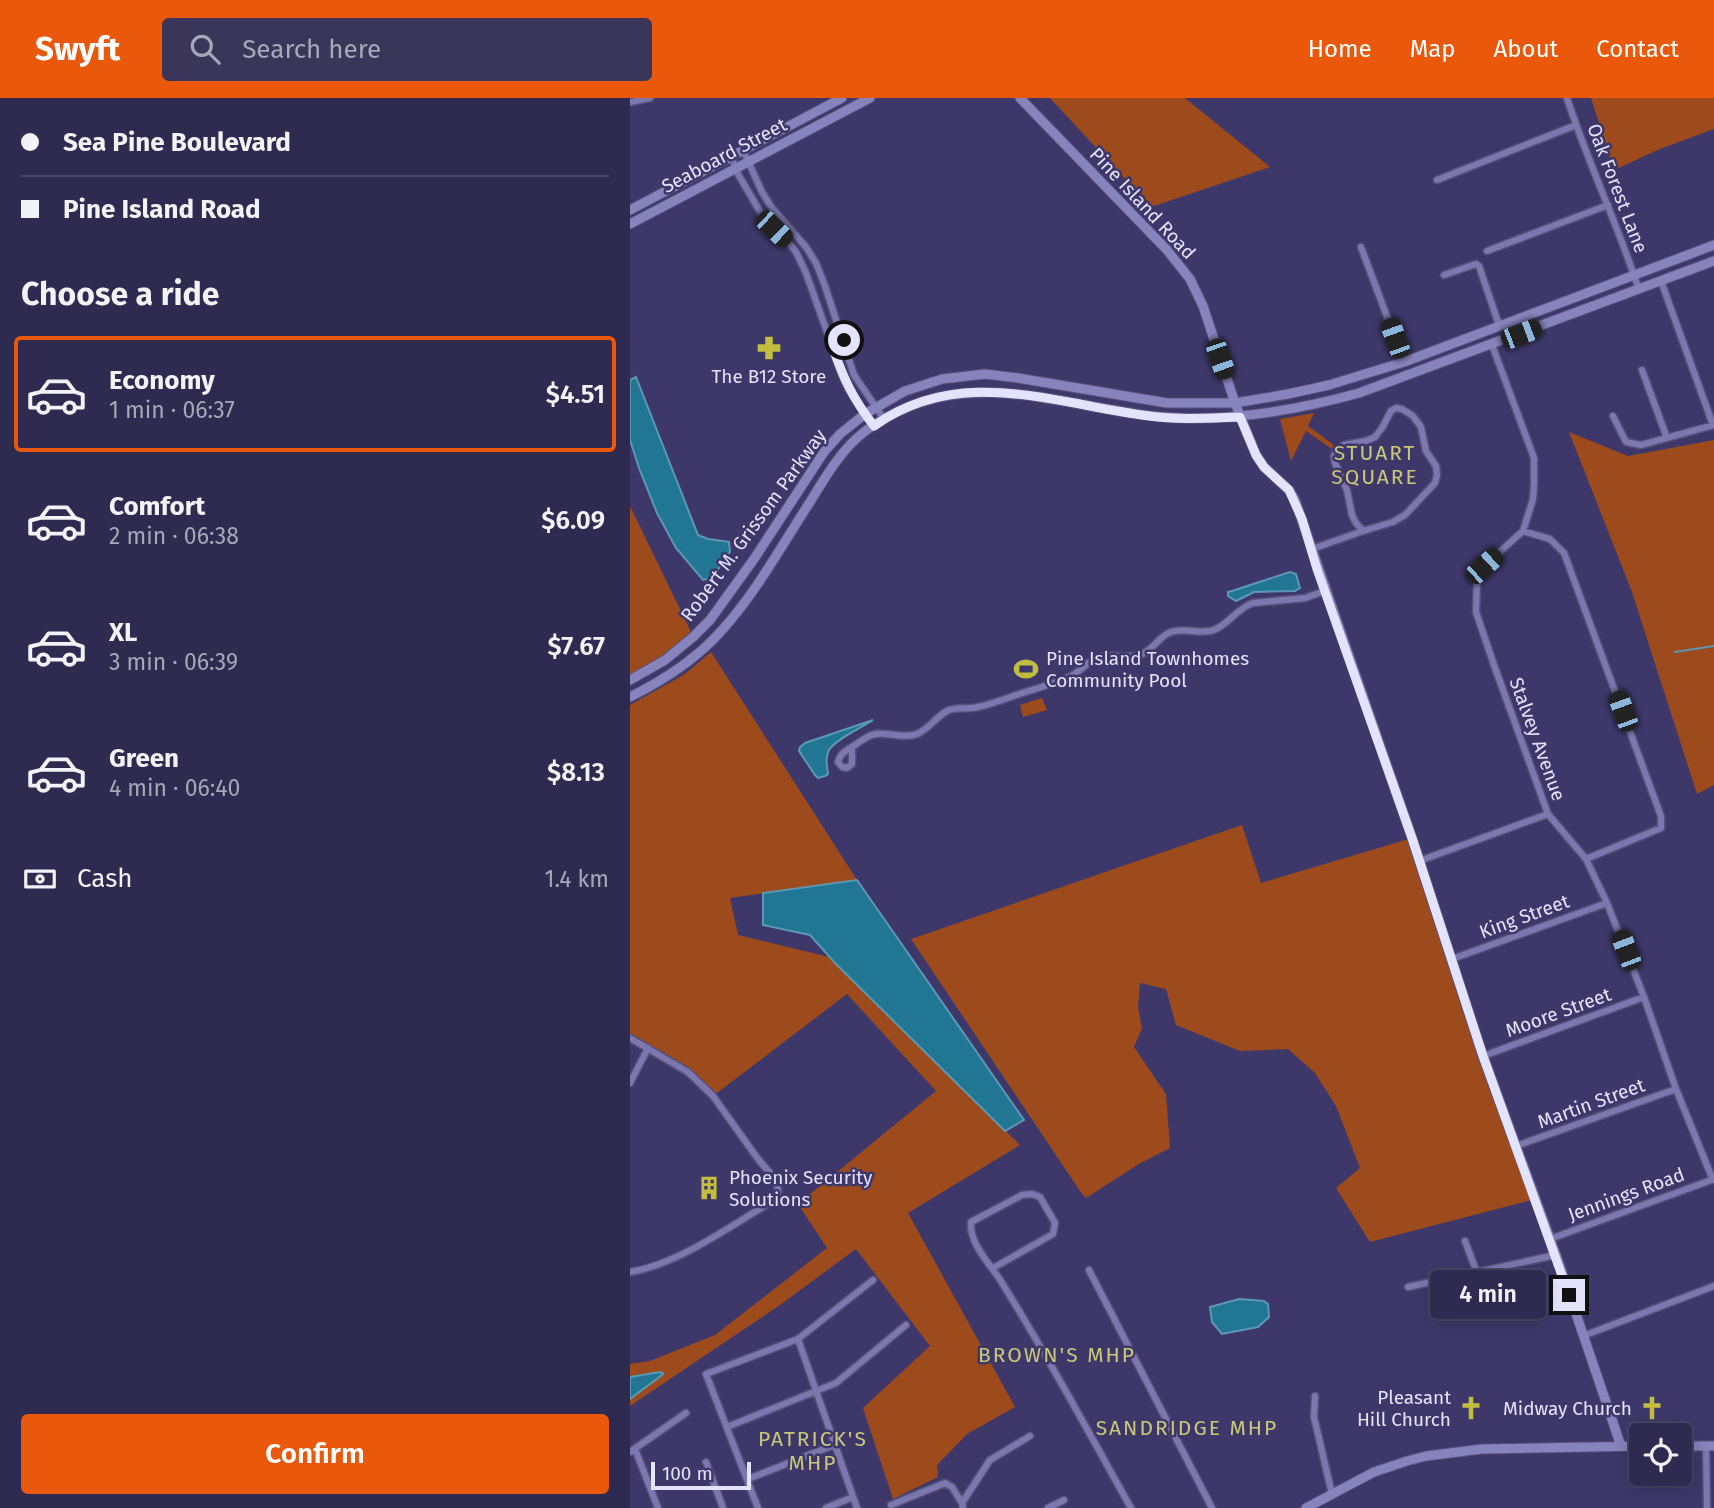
<!DOCTYPE html>
<meta charset="utf-8">
<style>
body{margin:0;font-family:"Fira Sans",sans-serif;background:#3a365a;color:#f1f3f6;height:100vh;display:flex;flex-direction:column;font-size:26px;white-space:nowrap}
*{box-sizing:border-box;margin:0}
p{font-size:23px;color:#a7a7b7}
.icon{flex:none;width:38px;height:38px;fill:none;stroke:currentColor;stroke-width:2;stroke-linecap:round;stroke-linejoin:round}
.map{position:relative;flex:1;overflow:hidden}
.drawer{display:flex;flex-direction:column;background:#2e2a50;width:630px}
.drawer>*{flex:none}
.top-card{display:grid;align-content:center;height:154px;padding:0 21px;background:#2e2a50}
.controls{position:absolute;left:999px;top:1325px;display:grid;gap:14px}
.controls a{display:grid;place-items:center;width:63px;height:63px;border-radius:7px;background:#2e2a50;box-shadow:0 4px 18px #0003,0 0 0 2px #494667;font-size:35px}
.scale{position:absolute;left:21px;bottom:18px;width:100px;box-sizing:border-box;padding-left:7px;border:4px solid #e4e3fc;border-top:0;font-size:19px;line-height:24px;white-space:nowrap;color:#e4e3fc;-webkit-text-stroke:5px #3e386a;paint-order:stroke}
.end{position:absolute;width:32px;height:32px;margin:-16px;border:9px solid #e4e3fc;background:#111;box-shadow:0 0 0 4px #111}
.from{border-radius:50%}
.bubble{position:absolute;height:49px;border-radius:7px;background:#2e2a50;box-shadow:0 4px 18px #0003,0 0 0 2px #494667;font-size:23px;font-weight:600;line-height:49px;text-align:center}
.car{position:absolute;width:21px;height:42px;margin:-21px -10px;border-radius:9px;box-shadow:0 0 5px 2px #0007;background:linear-gradient(#222 24%,#8ab4d8 0 40%,#222 0 76%,#8ab4d8 0 86%,#222 0)}
.top-card b{display:flex;align-items:center;gap:24px;height:66px;font-size:26px}
.top-card b+b{border-top:2px solid #494667}
.top-card i{width:18px;height:18px;background:#f1f3f6}
ul{padding:0;list-style:none}
li{display:flex;align-items:center;gap:21px;height:116px;margin:0 14px 10px;padding:0 7px;border:4px solid transparent;border-radius:7px}
li div{flex:1}
li b{display:block;font-size:26px}
li em{font-style:normal;font-weight:600}
li.selected{border-color:#ea580c}
li>.icon{width:63px;height:63px;stroke-width:1.5}
h2{padding:0 21px;font-size:32px;line-height:84px}
.pay{display:flex;align-items:center;gap:18px;height:77px;padding:0 21px;font-size:26px}
.pay p{margin-inline-start:auto}
.primary-button{display:flex;gap:14px;margin-top:auto;padding:14px 21px}
.primary-button a{flex:1;height:80px;border-radius:7px;background:#ea580c;color:#fff;font-size:28px;font-weight:600;line-height:80px;text-align:center}
header{display:flex;align-items:center;gap:42px;box-sizing:border-box;height:98px;padding:0 35px;background:#ea580c;color:#fff}
header strong{font-size:33px}
nav{display:flex;gap:38px;margin-inline-start:auto;font-size:24px}
.search{width:490px;height:63px;background:#3a365a;display:flex;align-items:center;gap:18px;box-sizing:border-box;padding:0 24px;border-radius:7px;color:#a7a7b7;font-size:26px}
main{display:flex;flex:1;min-height:0}
.map>svg:first-child{display:block}
.green{fill:#9d4b1c}
.water{fill:#217694;stroke:#5c97b3;stroke-width:2}
.lines{fill:none;stroke-linecap:round;stroke-linejoin:round}
.stream{stroke:#5c97b3;stroke-width:2}
.street-casing{stroke:#57517a;stroke-width:9}
.secondary-casing{stroke:#57517a;stroke-width:11}
.street{stroke:#7c78af;stroke-width:6}
.secondary{stroke:#8783bd;stroke-width:9}
.route{stroke:#e4e3fc;stroke-width:9}
.labels{text-anchor:middle;stroke-width:5;stroke-linejoin:round;paint-order:stroke}
.street-label{font-size:19px;fill:#e4e3fc;stroke:#3e386a}
.poi-label{font-size:19px;fill:#e4e3fc;stroke:#3e386a;text-anchor:start}
.neighbourhood-label{font-size:21px;letter-spacing:2px;fill:#c9c779;stroke:#3e386a}
</style>
<header>
<strong>Swyft</strong>
<div class="search"><svg class="icon" aria-label="search" viewBox="0 0 24 24"><circle cx="10" cy="10" r="6"/><path d="M15 15l6 6"/></svg>Search here</div>
<nav><a>Home</a><a>Map</a><a>About</a><a>Contact</a></nav>
</header>
<main>
<section class="drawer">
<div class="top-card">
<b><i class="from"></i>Sea Pine Boulevard</b>
<b><i></i>Pine Island Road</b>
</div>
<h2>Choose a ride</h2>
<ul>
<li class="selected"><svg class="icon" aria-label="car" viewBox="0 0 24 24"><path d="M5 17H2v-5l4-1 3-4h7l3 4 3 1v5h-3M9 17h6M6 11h13"/><circle cx="7" cy="17" r="2"/><circle cx="17" cy="17" r="2"/></svg><div><b>Economy</b><p>1 min · 06:37</p></div><em>$4.51</em></li>
<li><svg class="icon" aria-label="car" viewBox="0 0 24 24"><path d="M5 17H2v-5l4-1 3-4h7l3 4 3 1v5h-3M9 17h6M6 11h13"/><circle cx="7" cy="17" r="2"/><circle cx="17" cy="17" r="2"/></svg><div><b>Comfort</b><p>2 min · 06:38</p></div><em>$6.09</em></li>
<li><svg class="icon" aria-label="car" viewBox="0 0 24 24"><path d="M5 17H2v-5l4-1 3-4h7l3 4 3 1v5h-3M9 17h6M6 11h13"/><circle cx="7" cy="17" r="2"/><circle cx="17" cy="17" r="2"/></svg><div><b>XL</b><p>3 min · 06:39</p></div><em>$7.67</em></li>
<li><svg class="icon" aria-label="car" viewBox="0 0 24 24"><path d="M5 17H2v-5l4-1 3-4h7l3 4 3 1v5h-3M9 17h6M6 11h13"/><circle cx="7" cy="17" r="2"/><circle cx="17" cy="17" r="2"/></svg><div><b>Green</b><p>4 min · 06:40</p></div><em>$8.13</em></li>
</ul>
<div class="pay"><svg class="icon" aria-label="cash" viewBox="0 0 24 24"><path d="M3 7h18v10H3z"/><circle cx="12" cy="12" r="2"/></svg>Cash<p>1.4 km</p></div>
<div class="primary-button"><a>Confirm</a></div>
</section>
<div class="map">
<svg width="1084" height="1410" viewBox="0 0 1084 1410">
<rect width="100%" height="100%" fill="#3e386a"/>
<path class="green" d="M420 0H555L640 69 521 109Z
M961 0H1084V31L1030 51 984 72Z
M684 315 678 328 704 347 702 351 676 333 661 363 650 321Z
M939 334 998 358 1084 342V687L1067 696 1002 494Z
M0 408 63 538 35 562 0 579Z
M81 554 227 782 100 800 108 837 199 859 390 1047 278 1115 385 1309 337 1336 307 1367 308 1379 263 1401 233 1310 300 1248 226 1151 150 1207 0 1308V1266L20 1263 85 1237 197 1150 168 1106 306 993 217 896 83 998 58 974 0 940V607L55 576Z
M412 600 417 612 393 619 390 607Z
M612 727 631 785 782 740 906 1101 740 1144 706 1090 730 1070 706 1008 685 975 658 951 610 953 546 927 536 891 510 885 508 909 512 930 504 949 536 996 540 1050 509 1066 456 1100 452 1096 281 841Z"/>
<path class="water" d="M6 279 68 437 78 441 99 444 100 454 82 480 73 482 46 450 27 415 9 370 0 342V282Z
M660 474 666 476 670 490 665 493 624 494 606 503 598 498V494L602 493Z
M243 622C231 630 206 641 199 652 195 660 197 668 198 676L195 678 188 680 185 677 169 653 170 649 175 645Z
M227 782 394 1022 375 1033 205 865 180 837 133 827V795Z
M609 1201 634 1203 638 1206 639 1219 628 1229 592 1236 582 1224 580 1209Z
M30 1274 33 1275 32 1277 0 1301V1279Z"/>
<g class="lines">
<path class="stream" d="M1045 554 1084 548"/>
<g class="street-casing">
<path id="street" d="M937 0C958 65 988 127 1009 192
M0 4 20 0
M113 52 132 94 142 110 176 149 186 165 195 188 224 277 254 321
M101 58 108 76 132 117 159 145 166 154 176 175 213 279 219 292 244 328
M807 82 946 27
M731 149 774 264
M857 153 978 107
M814 177 846 166 849 168 869 227
M1031 183 1083 327
M862 247 904 360V386L903 401 893 433 854 468 847 484 846 514 864 567 918 716 956 761 977 805 1014 899 1046 991 1083 1082
M1012 272 1037 340
M983 318 996 344 1011 347 1084 327
M893 433 920 441 934 455 1031 718V730L956 761
M682 451 733 433 763 424 775 417 805 385 807 377 806 368 796 353 791 329 783 318 772 311 766 310 761 313 752 330 745 339 736 343 714 347 708 351 704 358 705 365 717 392 722 417 726 425 733 433
M222 649V666L217 670 212 669 208 664C210 656 215 653 222 649 229 644 237 638 245 636 259 634 274 641 287 636 299 631 306 619 317 613 327 608 337 612 348 609 362 606 375 601 389 596 405 591 423 586 439 579 451 574 458 562 470 559 484 555 499 562 512 556 524 551 529 538 541 534 555 529 570 537 584 532 599 526 607 510 623 505L675 500 695 493
M789 763 918 716
M822 861 977 805
M0 940 58 974 83 998 128 1061 147 1083 148 1093 143 1103C100 1128 49 1166 0 1174
M853 958 1014 899
M0 985 18 950
M886 1048 1046 991
M920 1141 1084 1081
M835 1143 855 1196
M363 1170 423 1136 425 1125 410 1099 402 1096 392 1097 341 1124C339 1147 361 1166 372 1185 418 1258 459 1335 501 1410
M459 1172 582 1410
M778 1189 926 1157
M953 1238 1084 1188
M168 1241 227 1410
M685 1298 684 1319 702 1396
M97 1329 206 1285 276 1227
M1076 1348 1077 1410
M5 1351 28 1410
M0 1354 56 1315
M76 1364 93 1410
M118 1381 204 1347
M261 1407 315 1385 322 1389 332 1405
M128 1410 76 1276 168 1241 243 1182
M196 1410 223 1399
M333 1410 332 1405 360 1362 400 1338
M418 1410 434 1402"/>
</g>
<g class="secondary-casing">
<path id="secondary" d="M390 0 537 152 560 181 573 208 605 305 626 357 634 369 659 392 665 402 782 740 853 958 926 1157 991 1348
M0 112 212 0
M0 126 240 0
M0 582 35 562 63 539 80 522 124 461 194 354 210 336 235 316 275 293 312 281 355 276 388 280 537 305H605L658 296 699 287 774 264 1084 147
M0 599C34 582 68 560 93 531 127 493 152 447 180 404 193 383 208 357 227 340 239 329 256 319 271 312 361 269 459 318 552 320 613 322 671 311 729 295L1084 163
M1050 1348H1084
M676 1410 744 1374 777 1363 796 1358 852 1351 1012 1348"/>
</g>
<use href="#street" class="street"/>
<use href="#secondary" class="secondary"/>
</g>
<g class="lines">
<path class="route" d="M214 242 202 247C213 280 223 301 244 328 331 266 424 306 519 318 549 322 579 320 610 319L626 357 634 369 659 392 672 421 687 471 782 740 853 958 939 1197"/>
</g>
<defs>
<g id="pharmacy-bare" transform="scale(1.89)"><path d="M-2-6h4v4h4v4h-4v4h-4v-4h-4v-4h4Z" fill="#c2bd3f" stroke="#3e386a" stroke-width="2.5" paint-order="stroke"/></g>
<g id="stadium-bare" transform="scale(1.89)"><path d="M0-5a6.5 5 0 1 0 0 10a6.5 5 0 1 0 0-10ZM-3.5-1.8h7v3.6h-7Z" fill="#c2bd3f" stroke="#3e386a" stroke-width="2.5" paint-order="stroke"/></g>
<g id="building-bare" transform="scale(1.89)"><path d="M-4-6H4V6H1V3H-1V6H-4ZM-2.5-4.3h1.7v1.8h-1.7ZM.8-4.3h1.7v1.8H.8ZM-2.5-1h1.7V.8h-1.7ZM.8-1h1.7V.8H.8Z" fill="#c2bd3f" stroke="#3e386a" stroke-width="2.5" paint-order="stroke"/></g>
<g id="church-bare" transform="scale(1.89)"><path d="M-1.2-6h2.4v3.5h3.3v2.4h-3.3V6h-2.4V-.1h-3.3v-2.4h3.3Z" fill="#c2bd3f" stroke="#3e386a" stroke-width="2.5" paint-order="stroke"/></g>
</defs>
<g fill-rule="evenodd">
<use href="#pharmacy-bare" x="139" y="250"/>
<use href="#stadium-bare" x="396" y="571"/>
<use href="#building-bare" x="79" y="1090"/>
<use href="#church-bare" x="841" y="1310"/>
<use href="#church-bare" x="1022" y="1310"/>
</g>
<g class="labels">
<g class="street-label">
<text transform="translate(94 57) rotate(-28)" y="7">Seaboard Street</text>
<text transform="translate(988 90) rotate(69)" y="7">Oak Forest Lane</text>
<text transform="translate(513 105) rotate(47)" y="7">Pine Island Road</text>
<text transform="translate(123 427) rotate(-54)" y="7">Robert M. Grissom Parkway</text>
<text transform="translate(908 641) rotate(70)" y="7">Stalvey Avenue</text>
<text transform="translate(894 818) rotate(-20)" y="7">King Street</text>
<text transform="translate(928 914) rotate(-20)" y="7">Moore Street</text>
<text transform="translate(961 1005) rotate(-20)" y="7">Martin Street</text>
<text transform="translate(996 1096) rotate(-20)" y="7">Jennings Road</text>
</g>
<g class="poi-label">
<text x="139" y="285" text-anchor="middle">The B12 Store</text>
<text x="416" y="567">Pine Island Townhomes<tspan x="416" dy="22">Community Pool</tspan></text>
<text x="99" y="1086">Phoenix Security<tspan x="99" dy="22">Solutions</tspan></text>
<text x="821" y="1306" text-anchor="end">Pleasant<tspan x="821" dy="22">Hill Church</tspan></text>
<text x="1002" y="1317" text-anchor="end">Midway Church</text>
</g>
<g class="neighbourhood-label">
<text x="745" y="362">STUART<tspan x="745" dy="24">SQUARE</tspan></text>
<text x="427" y="1264">BROWN'S MHP</text>
<text x="557" y="1337">SANDRIDGE MHP</text>
<text x="183" y="1348">PATRICK'S<tspan x="183" dy="24">MHP</tspan></text>
</g>
</g>
</svg>
<div class="controls">
<a><svg class="icon" aria-label="locate" viewBox="0 0 24 24"><circle cx="12" cy="12" r="6"/><path d="M12 2v4M12 18v4M2 12h4M18 12h4"/></svg></a>
</div>
<div class="scale">100 m</div>
<i class="end from" style="left:214px;top:242px"></i>
<i class="end" style="left:939px;top:1197px"></i>
<div class="bubble" style="left:800px;top:1172px;width:116px">4 min</div>
<i class="car" style="left:144px;top:131px;rotate:134deg"></i>
<i class="car" style="left:891px;top:236px;rotate:69deg"></i>
<i class="car" style="left:765px;top:240px;rotate:340deg"></i>
<i class="car" style="left:590px;top:261px;rotate:161deg"></i>
<i class="car" style="left:854px;top:468px;rotate:48deg"></i>
<i class="car" style="left:993px;top:613px;rotate:340deg"></i>
<i class="car" style="left:996px;top:852px;rotate:339deg"></i>
</div>
</main>
